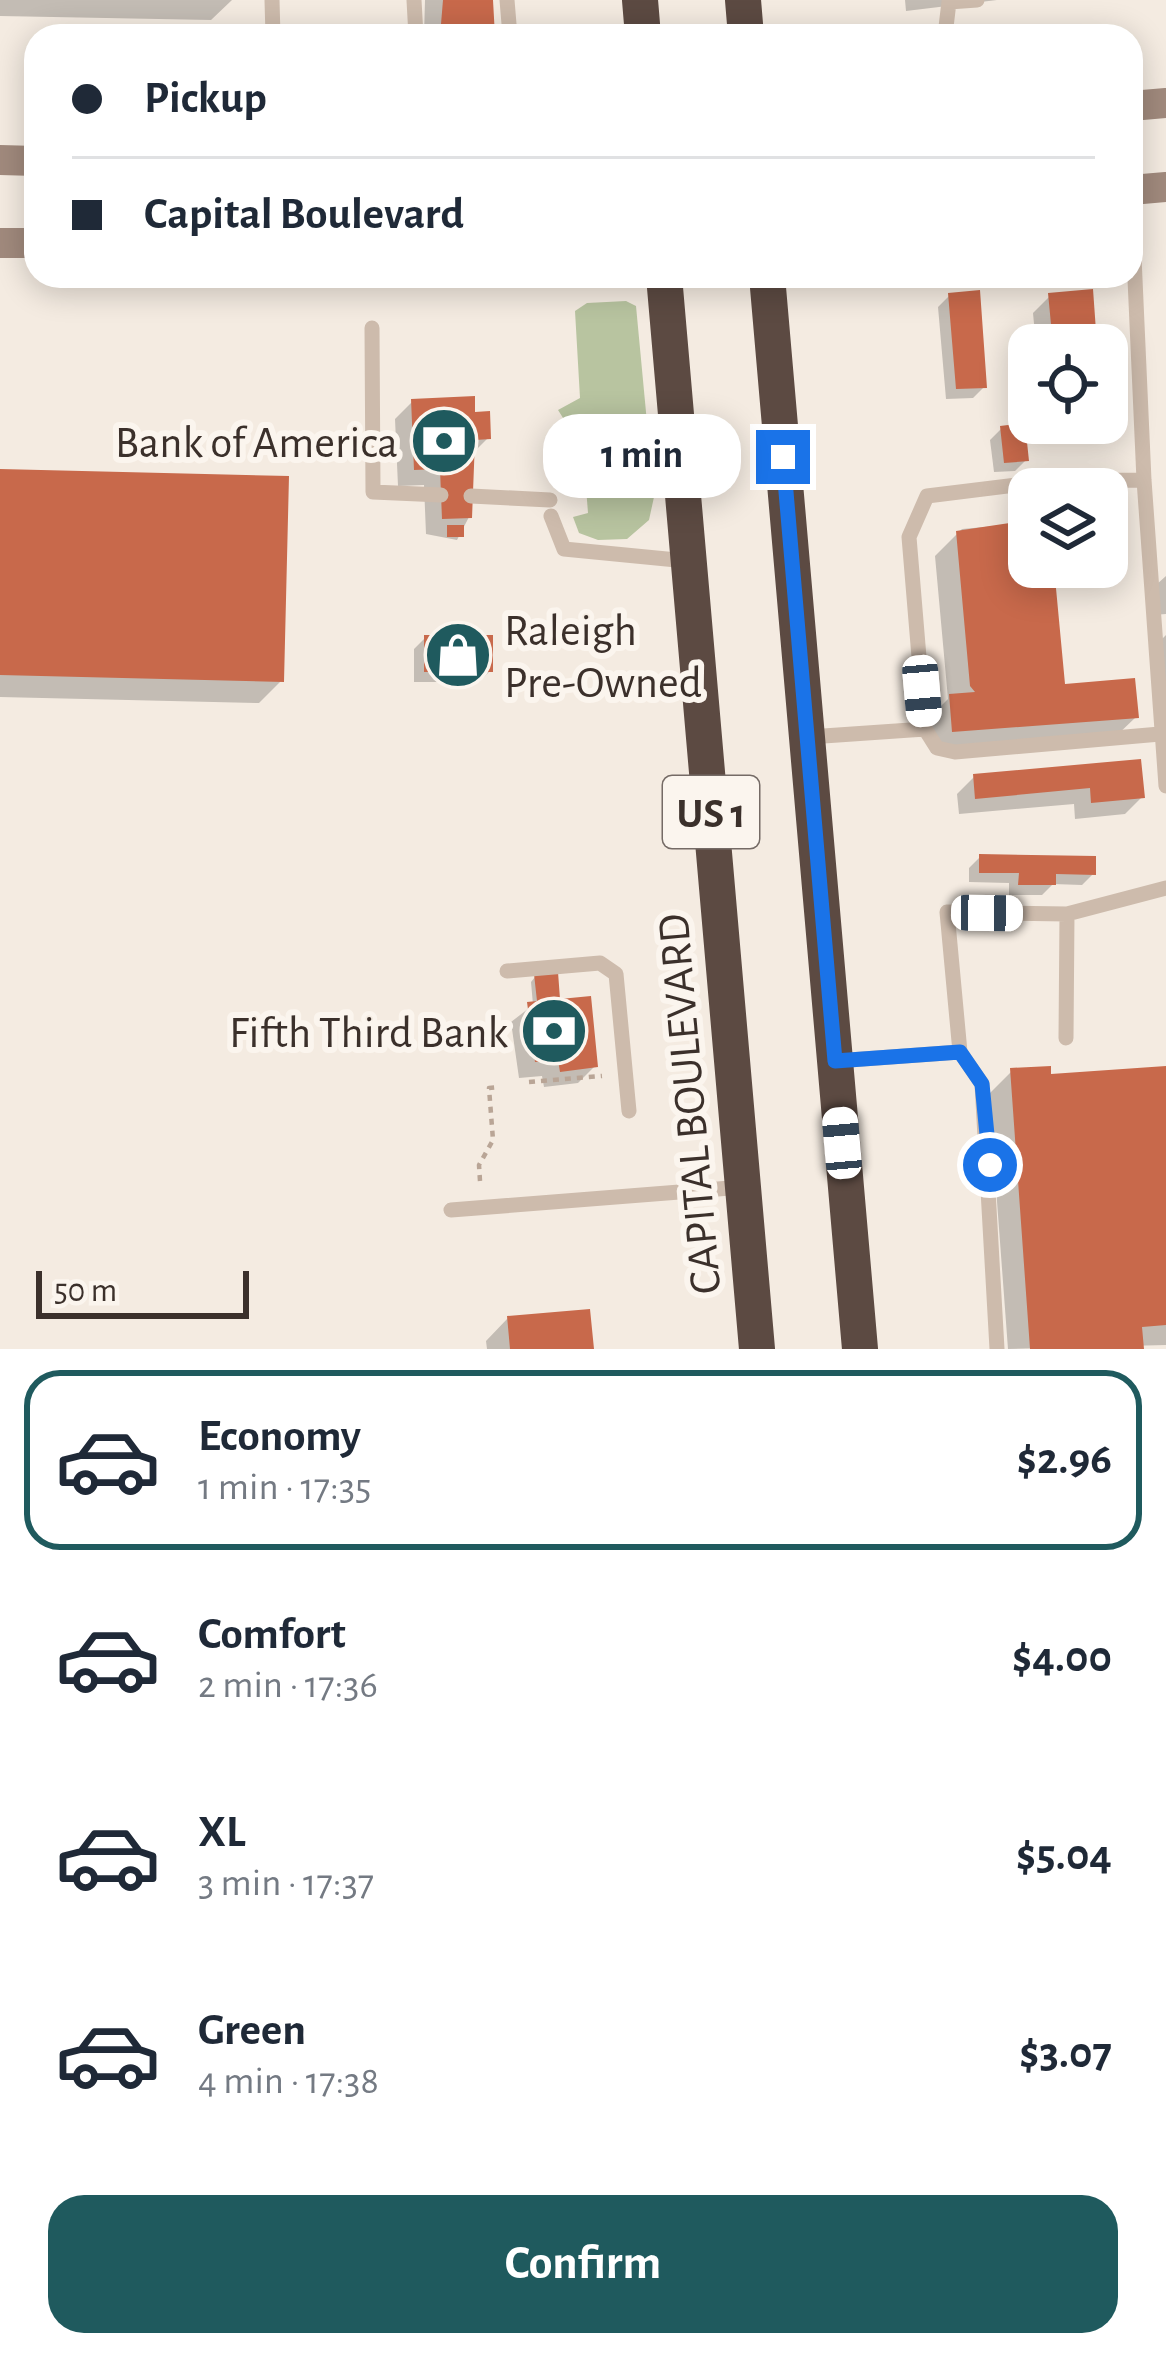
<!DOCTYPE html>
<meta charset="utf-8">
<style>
body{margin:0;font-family:"Alegreya Sans",sans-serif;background:#f2f2f3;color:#1f2937;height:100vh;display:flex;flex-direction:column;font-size:45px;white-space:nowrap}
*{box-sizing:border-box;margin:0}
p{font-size:39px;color:#747a83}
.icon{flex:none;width:66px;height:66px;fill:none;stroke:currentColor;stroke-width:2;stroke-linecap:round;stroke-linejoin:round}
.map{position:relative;height:1349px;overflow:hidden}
.sheet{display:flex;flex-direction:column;background:#fff;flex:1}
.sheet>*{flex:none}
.guide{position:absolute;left:24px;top:24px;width:1119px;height:264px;border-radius:36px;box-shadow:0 6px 30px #0003;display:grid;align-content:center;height:264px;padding:0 48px;background:#fff}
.buttons{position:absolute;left:1008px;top:324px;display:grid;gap:24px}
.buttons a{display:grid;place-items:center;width:120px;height:120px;border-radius:24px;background:#fff;box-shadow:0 6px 30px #0003;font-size:60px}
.scale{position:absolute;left:36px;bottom:30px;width:213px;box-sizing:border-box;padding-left:12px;border:6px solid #3b302b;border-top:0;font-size:33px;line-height:42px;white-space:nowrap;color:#3b302b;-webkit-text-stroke:9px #fbf5ee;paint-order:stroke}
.end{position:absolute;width:54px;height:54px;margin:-27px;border:15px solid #1a73e8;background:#fff;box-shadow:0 0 0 6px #fff}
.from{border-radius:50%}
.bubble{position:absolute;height:84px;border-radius:36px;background:#fff;box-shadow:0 6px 30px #0003;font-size:39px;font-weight:700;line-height:84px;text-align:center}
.car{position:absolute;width:36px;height:72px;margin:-36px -18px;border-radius:15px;box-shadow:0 0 9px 3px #0007;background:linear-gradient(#fff 24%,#345 0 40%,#fff 0 76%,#345 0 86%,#fff 0)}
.guide b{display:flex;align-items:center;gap:42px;height:114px;font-size:45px}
.guide b+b{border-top:3px solid #e0e1e3}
.guide i{width:30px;height:30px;background:#1f2937}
ul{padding:21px 0 0;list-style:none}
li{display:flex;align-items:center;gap:36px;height:180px;margin:0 24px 18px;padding:0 24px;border:6px solid transparent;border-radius:36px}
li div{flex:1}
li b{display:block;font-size:45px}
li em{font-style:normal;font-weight:700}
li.current{border-color:#1f5a5e}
li>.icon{width:108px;height:108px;stroke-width:1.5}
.action{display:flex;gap:24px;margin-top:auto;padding:24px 48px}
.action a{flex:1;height:138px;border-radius:36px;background:#1f5a5e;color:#fff;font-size:48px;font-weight:700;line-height:138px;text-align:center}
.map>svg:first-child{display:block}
.green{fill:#b8c4a0}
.shadow{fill:#0003}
.building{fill:#c8694b}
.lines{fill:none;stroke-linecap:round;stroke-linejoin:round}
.path{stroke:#b9a596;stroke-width:4.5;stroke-dasharray:6 6;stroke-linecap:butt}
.lane{stroke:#cdbbac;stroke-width:15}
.secondary{stroke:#a18a7d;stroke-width:30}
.highway{stroke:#5c4a42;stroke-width:36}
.route{stroke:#1a73e8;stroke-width:15}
.labels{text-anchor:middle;stroke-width:12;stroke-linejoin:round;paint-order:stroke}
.shield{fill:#fbf5ee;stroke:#756b66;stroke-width:3}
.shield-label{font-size:42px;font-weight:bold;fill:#3b302b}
.poi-label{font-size:45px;fill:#3b302b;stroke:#fbf5ee;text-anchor:end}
.street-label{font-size:45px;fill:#3b302b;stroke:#fbf5ee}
</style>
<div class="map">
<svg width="1166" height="1349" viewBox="0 0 1166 1349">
<rect width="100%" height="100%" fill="#f4ebe1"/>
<path class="green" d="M626 301 636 306 654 497 649 520 627 539 598 540 579 533 573 517 588 513 581 422 565 421 558 410 580 398 575 311 587 303Z"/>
<path class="shadow" d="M0 0H232L211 20 0 16Z
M425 0H489L492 36H424Z
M905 0H997L906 11Z
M949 296 984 387 973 398 946 399 938 307Z
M1050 296 1094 345H1036L1033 313Z
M412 402 472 415 488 438 471 455 469 517 457 540 426 534 424 485 398 486 395 419Z
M1001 429 1026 460 1015 471 994 472 990 440Z
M0 472 281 681 259 703 0 697Z
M1029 523V567H1051L1063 687 1136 717 1113 739 931 753 928 719 948 699 935 556 962 529Z
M1166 576V614L1153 615 1147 593Z
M1166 635V685L1149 652Z
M425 638 490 671 479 682H414V649Z
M1139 762 1142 797 1125 814 1075 819 1074 804 959 814 957 794 974 777Z
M980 857 1093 874 1082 885 1053 884 1042 895H1009V883L969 882V868Z
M535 977 595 1066 578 1083 544 1087 542 1076 519 1078 511 1022 533 1005 531 982Z
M1166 1069V1345L1008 1349 989 1094 1012 1071 1049 1077Z
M508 1318 591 1349H487L486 1341Z"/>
<path class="building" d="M443 0H493L495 36H440Z
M1093 289 1097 345H1053L1048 293Z
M980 290 987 388 956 389 948 293Z
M475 396V412L490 411 491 439 475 440 472 518 442 519 440 469 414 470 411 399Z
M1025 423 1029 461 1004 463 1000 426Z
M0 469 289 476 284 682 0 675Z
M1029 520V567H1054L1065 684 1135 678 1139 718 952 732 949 694 975 692 970 686 956 531Z
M447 525H464V537H447Z
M424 635H493V672H424Z
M1141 759 1145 798 1091 803 1090 788 975 799 973 774Z
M979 854 1096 856V875L1056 874V885H1018L1019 873H979Z
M558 972 560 999 591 996 598 1067 560 1072 558 1060 535 1062 527 1002 537 1001 534 974Z
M1051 1066V1074L1166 1066V1325L1142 1327 1144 1349H1030L1010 1068Z
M590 1309 594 1349H510L507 1316Z"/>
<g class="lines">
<path class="path" d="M529 1082 602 1076
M480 1181 479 1165 493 1140 489 1088 500 1087"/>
<path class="lane" d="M272 0 273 36
M414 0 416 36
M507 0 510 36
M946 27 949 2 977 0
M1131 190 1144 480 1166 786
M372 328 373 492 441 495
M1144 480 1049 481 927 496 909 537 925 729 937 748 955 752 1160 734
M471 496 550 500
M551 516 564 549 687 561
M809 737 925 729
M507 971 600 963 616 974 629 1111
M1066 1038 1067 914
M960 1052 982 1084 997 1349
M835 1061 960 1052 947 912 1067 914 1166 888
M451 1210 743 1187"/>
<path class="secondary" d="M1131 106 1166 103
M0 160 36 161
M1131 190 1166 187
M0 243H36"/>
<path class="highway" d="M640 0 643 36
M743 0 746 36
M664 276 757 1349
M767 276 860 1349"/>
</g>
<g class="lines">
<path class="route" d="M783 457 835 1061 960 1052 982 1084 990 1165"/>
</g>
<defs>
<g id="bank-disc" transform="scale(3.45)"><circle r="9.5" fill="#1f5a5e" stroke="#fbf5ee"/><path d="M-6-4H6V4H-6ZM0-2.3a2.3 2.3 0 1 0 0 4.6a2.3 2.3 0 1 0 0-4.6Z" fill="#fff"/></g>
<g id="shop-disc" transform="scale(3.45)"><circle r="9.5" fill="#1f5a5e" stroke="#fbf5ee"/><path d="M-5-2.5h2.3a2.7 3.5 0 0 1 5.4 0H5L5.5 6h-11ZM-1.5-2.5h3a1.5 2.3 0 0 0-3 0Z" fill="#fff"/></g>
</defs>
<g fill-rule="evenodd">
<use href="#bank-disc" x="444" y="441"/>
<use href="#shop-disc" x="458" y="655"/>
<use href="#bank-disc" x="554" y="1031"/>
</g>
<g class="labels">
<rect class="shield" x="663" y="776" width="96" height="72" rx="9"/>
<g class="shield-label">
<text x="711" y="827">US 1</text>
</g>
<g class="poi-label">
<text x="398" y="457">Bank of America</text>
<text x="504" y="645" text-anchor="start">Raleigh<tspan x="504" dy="52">Pre-Owned</tspan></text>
<text x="508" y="1047">Fifth Third Bank</text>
</g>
<g class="street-label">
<text transform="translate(688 1104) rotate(-95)" y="16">CAPITAL BOULEVARD</text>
</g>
</g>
</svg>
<div class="buttons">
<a><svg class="icon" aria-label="locate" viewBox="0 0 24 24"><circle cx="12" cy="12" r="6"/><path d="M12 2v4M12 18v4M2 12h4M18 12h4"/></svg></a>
<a><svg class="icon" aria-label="layers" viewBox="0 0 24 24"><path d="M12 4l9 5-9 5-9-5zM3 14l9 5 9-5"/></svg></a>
</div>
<div class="scale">50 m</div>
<i class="end from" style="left:990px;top:1165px"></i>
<i class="end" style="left:783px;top:457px"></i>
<div class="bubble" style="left:543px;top:414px;width:198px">1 min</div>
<i class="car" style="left:922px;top:691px;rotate:175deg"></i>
<i class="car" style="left:987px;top:913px;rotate:91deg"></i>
<i class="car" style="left:842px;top:1143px;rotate:355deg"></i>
<div class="guide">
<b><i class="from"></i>Pickup</b>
<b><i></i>Capital Boulevard</b>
</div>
</div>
<section class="sheet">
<ul>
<li class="current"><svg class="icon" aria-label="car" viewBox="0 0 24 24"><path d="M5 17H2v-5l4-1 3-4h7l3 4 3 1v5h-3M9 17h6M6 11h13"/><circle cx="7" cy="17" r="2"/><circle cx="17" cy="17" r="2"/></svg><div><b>Economy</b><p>1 min · 17:35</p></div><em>$2.96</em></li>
<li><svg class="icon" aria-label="car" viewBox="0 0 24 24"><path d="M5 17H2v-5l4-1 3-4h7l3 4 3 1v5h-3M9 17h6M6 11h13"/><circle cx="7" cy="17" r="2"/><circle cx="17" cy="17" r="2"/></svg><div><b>Comfort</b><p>2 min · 17:36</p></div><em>$4.00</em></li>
<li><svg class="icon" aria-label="car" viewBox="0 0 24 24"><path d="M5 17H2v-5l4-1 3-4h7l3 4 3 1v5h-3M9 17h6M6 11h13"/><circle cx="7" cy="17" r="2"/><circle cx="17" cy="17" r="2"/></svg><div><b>XL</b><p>3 min · 17:37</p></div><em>$5.04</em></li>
<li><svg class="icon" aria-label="car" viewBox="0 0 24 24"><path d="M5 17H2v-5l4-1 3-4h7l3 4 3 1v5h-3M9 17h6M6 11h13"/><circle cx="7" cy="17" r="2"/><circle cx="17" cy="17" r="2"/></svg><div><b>Green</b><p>4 min · 17:38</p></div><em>$3.07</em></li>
</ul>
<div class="action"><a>Confirm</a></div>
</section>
